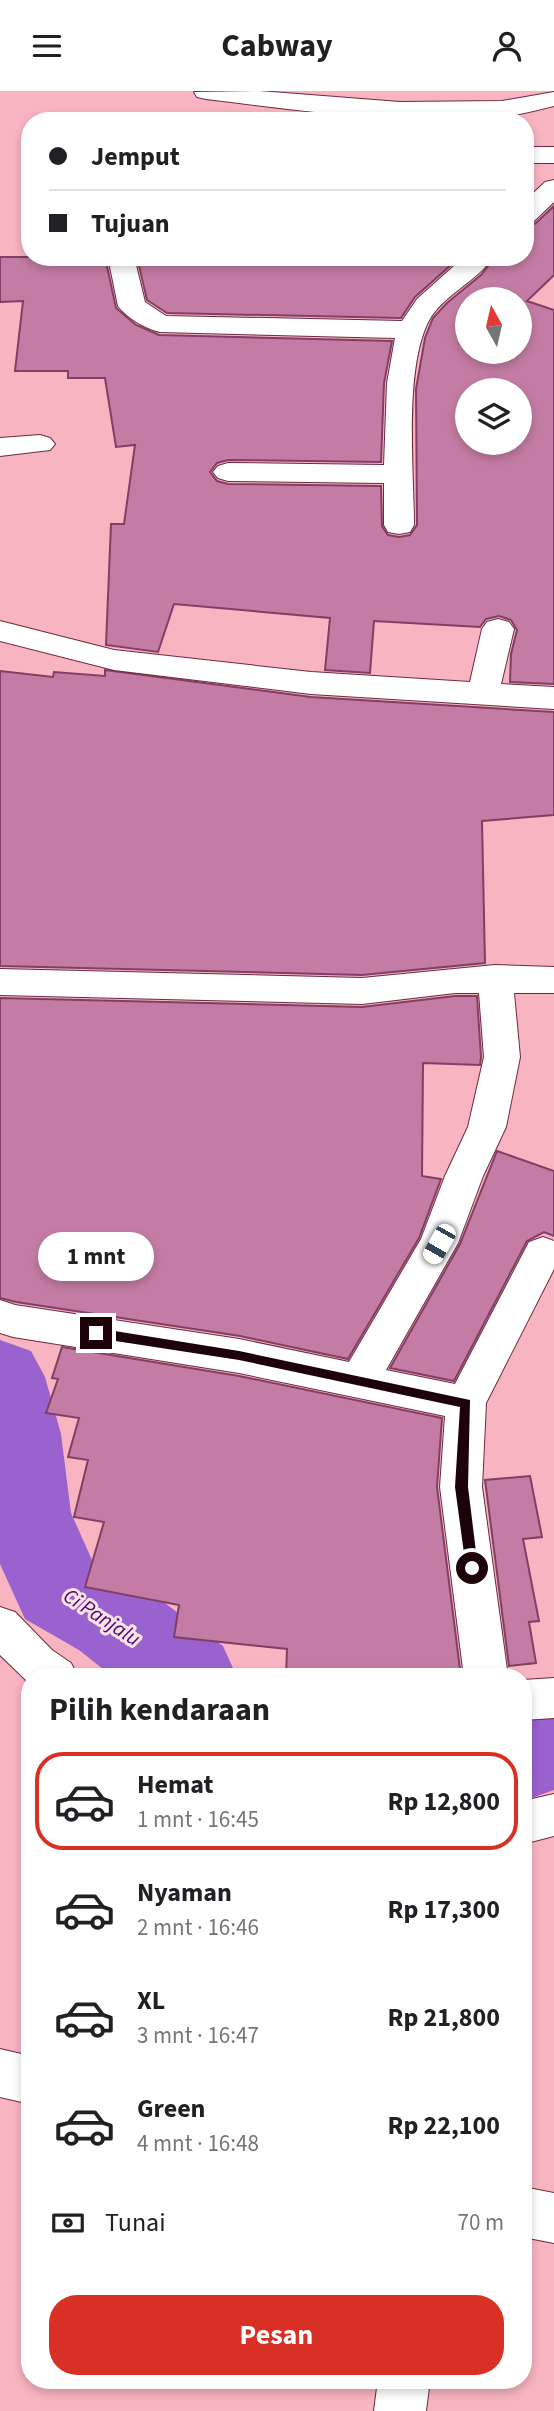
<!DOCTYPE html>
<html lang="id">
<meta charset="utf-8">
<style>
body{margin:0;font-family:"Source Sans 3",sans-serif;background:#f6f6f6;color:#202124;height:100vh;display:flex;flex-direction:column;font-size:26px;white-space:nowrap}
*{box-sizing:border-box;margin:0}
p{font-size:23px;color:#757577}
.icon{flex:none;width:38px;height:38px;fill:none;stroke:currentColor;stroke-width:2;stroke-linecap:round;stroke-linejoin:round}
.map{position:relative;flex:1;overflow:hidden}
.side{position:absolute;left:21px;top:1577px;width:511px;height:721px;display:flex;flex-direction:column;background:#fff;border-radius:28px;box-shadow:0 4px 10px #0003}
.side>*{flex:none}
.hud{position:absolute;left:21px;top:21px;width:513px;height:154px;border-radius:28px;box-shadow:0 4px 10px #0003;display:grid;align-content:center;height:154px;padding:0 28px;background:#fff}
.needle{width:46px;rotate:352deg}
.fabs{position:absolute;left:455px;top:196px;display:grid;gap:14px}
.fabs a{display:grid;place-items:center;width:77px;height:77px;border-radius:50%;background:#fff;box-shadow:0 4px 10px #0003;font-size:35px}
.end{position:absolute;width:32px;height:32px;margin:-16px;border:9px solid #1d0209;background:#fff;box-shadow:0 0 0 4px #fff}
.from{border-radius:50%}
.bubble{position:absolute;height:49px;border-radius:24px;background:#fff;box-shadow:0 4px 10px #0003;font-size:23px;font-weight:700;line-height:49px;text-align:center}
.car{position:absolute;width:21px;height:42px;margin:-21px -10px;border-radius:9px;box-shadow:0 0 5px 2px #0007;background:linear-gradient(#fff 24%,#345 0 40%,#fff 0 76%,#345 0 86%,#fff 0)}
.hud b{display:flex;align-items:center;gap:24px;height:66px;font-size:26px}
.hud b+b{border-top:2px solid #e0e0e0}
.hud i{width:18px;height:18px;background:#202124}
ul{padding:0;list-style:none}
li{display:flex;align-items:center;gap:21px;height:98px;margin:0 14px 10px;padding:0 14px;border:4px solid transparent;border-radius:28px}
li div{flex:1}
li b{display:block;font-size:26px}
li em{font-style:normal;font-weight:700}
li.on{border-color:#d93025}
li>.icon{width:63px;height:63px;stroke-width:1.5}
h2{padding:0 28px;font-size:32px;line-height:84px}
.pay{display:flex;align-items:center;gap:18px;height:77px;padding:0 28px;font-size:26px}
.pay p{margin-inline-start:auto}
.cta{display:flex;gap:14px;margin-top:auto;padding:14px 28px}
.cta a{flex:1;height:80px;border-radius:28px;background:#d93025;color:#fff;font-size:28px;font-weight:700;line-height:80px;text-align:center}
header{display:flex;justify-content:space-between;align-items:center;height:91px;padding:0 28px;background:#fff;font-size:32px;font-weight:700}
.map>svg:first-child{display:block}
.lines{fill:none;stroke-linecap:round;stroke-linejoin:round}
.river{fill:#9a62ce;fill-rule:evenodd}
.building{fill:#c47ca4;stroke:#803f65;stroke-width:2;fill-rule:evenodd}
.minor-casing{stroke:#70293c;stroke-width:2}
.minor{fill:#fff;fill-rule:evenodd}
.route{fill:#1d0209}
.labels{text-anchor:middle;stroke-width:6;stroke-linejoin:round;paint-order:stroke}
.water-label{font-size:21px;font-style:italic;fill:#490b71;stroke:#fde2e7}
</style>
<header><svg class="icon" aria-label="menu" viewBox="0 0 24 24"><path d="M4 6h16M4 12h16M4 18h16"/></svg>Cabway<svg class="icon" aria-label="person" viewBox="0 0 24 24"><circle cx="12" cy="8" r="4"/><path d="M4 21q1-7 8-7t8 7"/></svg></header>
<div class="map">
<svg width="554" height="2320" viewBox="0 0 554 2320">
<rect width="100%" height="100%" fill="#f8b4c1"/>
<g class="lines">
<path class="river" d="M0 1249 31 1260 45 1286 61 1343 71 1422 92 1469 147 1499 223 1555 237 1586H113L79 1559 25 1528 0 1473Z
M554 1607V1699L523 1710V1618Z"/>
</g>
<path class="building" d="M554 115V184L527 210 554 219V593L510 591 511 563 517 539 511 529 499 525 486 528 480 536 374 530 370 582 325 579 330 527 174 513 158 561 106 554 111 433H124L135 354 116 356 105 287H68V280H15L23 210 0 211V166H105L116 217 136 234 159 244 392 250 384 292 381 371 228 369 217 372 210 381 217 390 228 393 381 395 382 435 388 444 399 446 410 444 417 434 416 298 425 247 433 227 447 212 481 184 495 166H525V137L536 132ZM467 208H520V261H467ZM467 299H520V352H467Z
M137 166H460L415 206 401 227 167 222 147 209Z
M105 579 311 606 554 621V724L482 730 485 872 362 884 0 875V580L53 586 54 581 105 585Z
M455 905H477L481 966 480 974 423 972 422 1085 441 1088 419 1147 348 1268 240 1245 16 1211 0 1207V907L362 916Z
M497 1060 554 1080V1145L544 1141 527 1150 454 1290 390 1277 460 1153Z
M62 1256 239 1285 442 1327 437 1396 461 1586H286L287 1558 174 1546 179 1514 85 1496 104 1431 74 1426 88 1369 68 1366 79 1327 46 1322 58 1288 52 1287Z
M530 1385 542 1446 523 1448 539 1530 529 1531 536 1572 509 1575 485 1389Z"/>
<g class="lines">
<g class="minor-casing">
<path id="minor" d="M259 0 400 11 502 10 554 1V15C537 19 519 24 501 26 404 34 303 20 206 8L197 6 194 1Z
M525 56H554V72H525Z
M554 89V111L534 130 525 132V110L545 91Z
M108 166H134L145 211 166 225 402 230 417 208 464 166H493C477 190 447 202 431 226 403 272 414 381 414 434L410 441 399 443 388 441 384 434V392L228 390 218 387 213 381 218 375 228 372 384 374 387 292 395 247 160 241C146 238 127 227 118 215Z
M40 344 50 347 55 353 50 359 0 365V347Z
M498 528 509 531 514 538 501 593 554 596V618L311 603 114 579 0 550V530L114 559 311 581 470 591 482 538 487 531Z
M495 874 554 876V902H514L520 966 506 1036 483 1085 458 1152 386 1279 455 1293 529 1151 543 1146 554 1150V1178L486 1312 482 1396 508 1586H464L440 1396 445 1325 239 1282 13 1246 0 1242V1209L15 1214 239 1248 349 1271 421 1148 445 1085 468 1036 484 966 479 902H455L362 913 0 904V878L362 887Z
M0 1516 15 1521 52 1559 71 1572 78 1586H30V1593L0 1564Z
M554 1587V1627L523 1629V1589Z
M554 1703V1745L523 1753V1710Z
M0 1958 30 1965V2013L0 2006Z
M523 2096 554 2102V2152L523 2146Z
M378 2289H430L426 2320H374Z"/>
</g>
<use href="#minor" class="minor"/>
</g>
<path class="route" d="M96 1237 239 1260 470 1309 468 1396 478 1477 477 1481H468L466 1477 455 1396 460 1316 239 1269 96 1247 90 1242Z"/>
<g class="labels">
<g class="water-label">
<text transform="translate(102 1526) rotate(33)" y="7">Ci Panjalu</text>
</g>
</g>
</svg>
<div class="fabs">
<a><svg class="needle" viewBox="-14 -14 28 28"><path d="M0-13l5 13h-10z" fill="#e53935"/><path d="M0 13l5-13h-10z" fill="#757577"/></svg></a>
<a><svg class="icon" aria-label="layers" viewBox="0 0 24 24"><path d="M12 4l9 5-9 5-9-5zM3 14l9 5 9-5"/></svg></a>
</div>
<i class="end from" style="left:472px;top:1477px"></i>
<i class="end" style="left:96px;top:1242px"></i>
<div class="bubble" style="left:38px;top:1141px;width:116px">1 mnt</div>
<i class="car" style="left:439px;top:1153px;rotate:210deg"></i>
<div class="hud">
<b><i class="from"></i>Jemput</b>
<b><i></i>Tujuan</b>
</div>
<section class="side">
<h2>Pilih kendaraan</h2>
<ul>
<li class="on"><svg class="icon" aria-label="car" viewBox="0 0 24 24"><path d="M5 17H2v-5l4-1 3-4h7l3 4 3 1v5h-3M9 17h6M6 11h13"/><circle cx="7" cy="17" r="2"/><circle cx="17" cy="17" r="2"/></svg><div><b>Hemat</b><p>1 mnt · 16:45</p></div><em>Rp 12,800</em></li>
<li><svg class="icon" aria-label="car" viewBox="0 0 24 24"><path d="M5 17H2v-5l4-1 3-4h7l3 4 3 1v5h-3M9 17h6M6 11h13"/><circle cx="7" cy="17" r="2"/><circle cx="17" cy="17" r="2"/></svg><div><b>Nyaman</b><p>2 mnt · 16:46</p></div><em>Rp 17,300</em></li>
<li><svg class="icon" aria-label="car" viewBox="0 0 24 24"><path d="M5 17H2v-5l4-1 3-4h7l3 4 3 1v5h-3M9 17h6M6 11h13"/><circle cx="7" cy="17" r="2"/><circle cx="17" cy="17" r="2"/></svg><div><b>XL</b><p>3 mnt · 16:47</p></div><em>Rp 21,800</em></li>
<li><svg class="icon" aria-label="car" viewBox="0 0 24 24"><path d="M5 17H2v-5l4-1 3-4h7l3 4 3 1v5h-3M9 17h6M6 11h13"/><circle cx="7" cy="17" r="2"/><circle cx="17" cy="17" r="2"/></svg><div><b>Green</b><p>4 mnt · 16:48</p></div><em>Rp 22,100</em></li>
</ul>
<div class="pay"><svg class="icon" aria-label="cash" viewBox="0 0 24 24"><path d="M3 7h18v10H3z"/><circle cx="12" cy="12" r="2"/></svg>Tunai<p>70 m</p></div>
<div class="cta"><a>Pesan</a></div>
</section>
</div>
